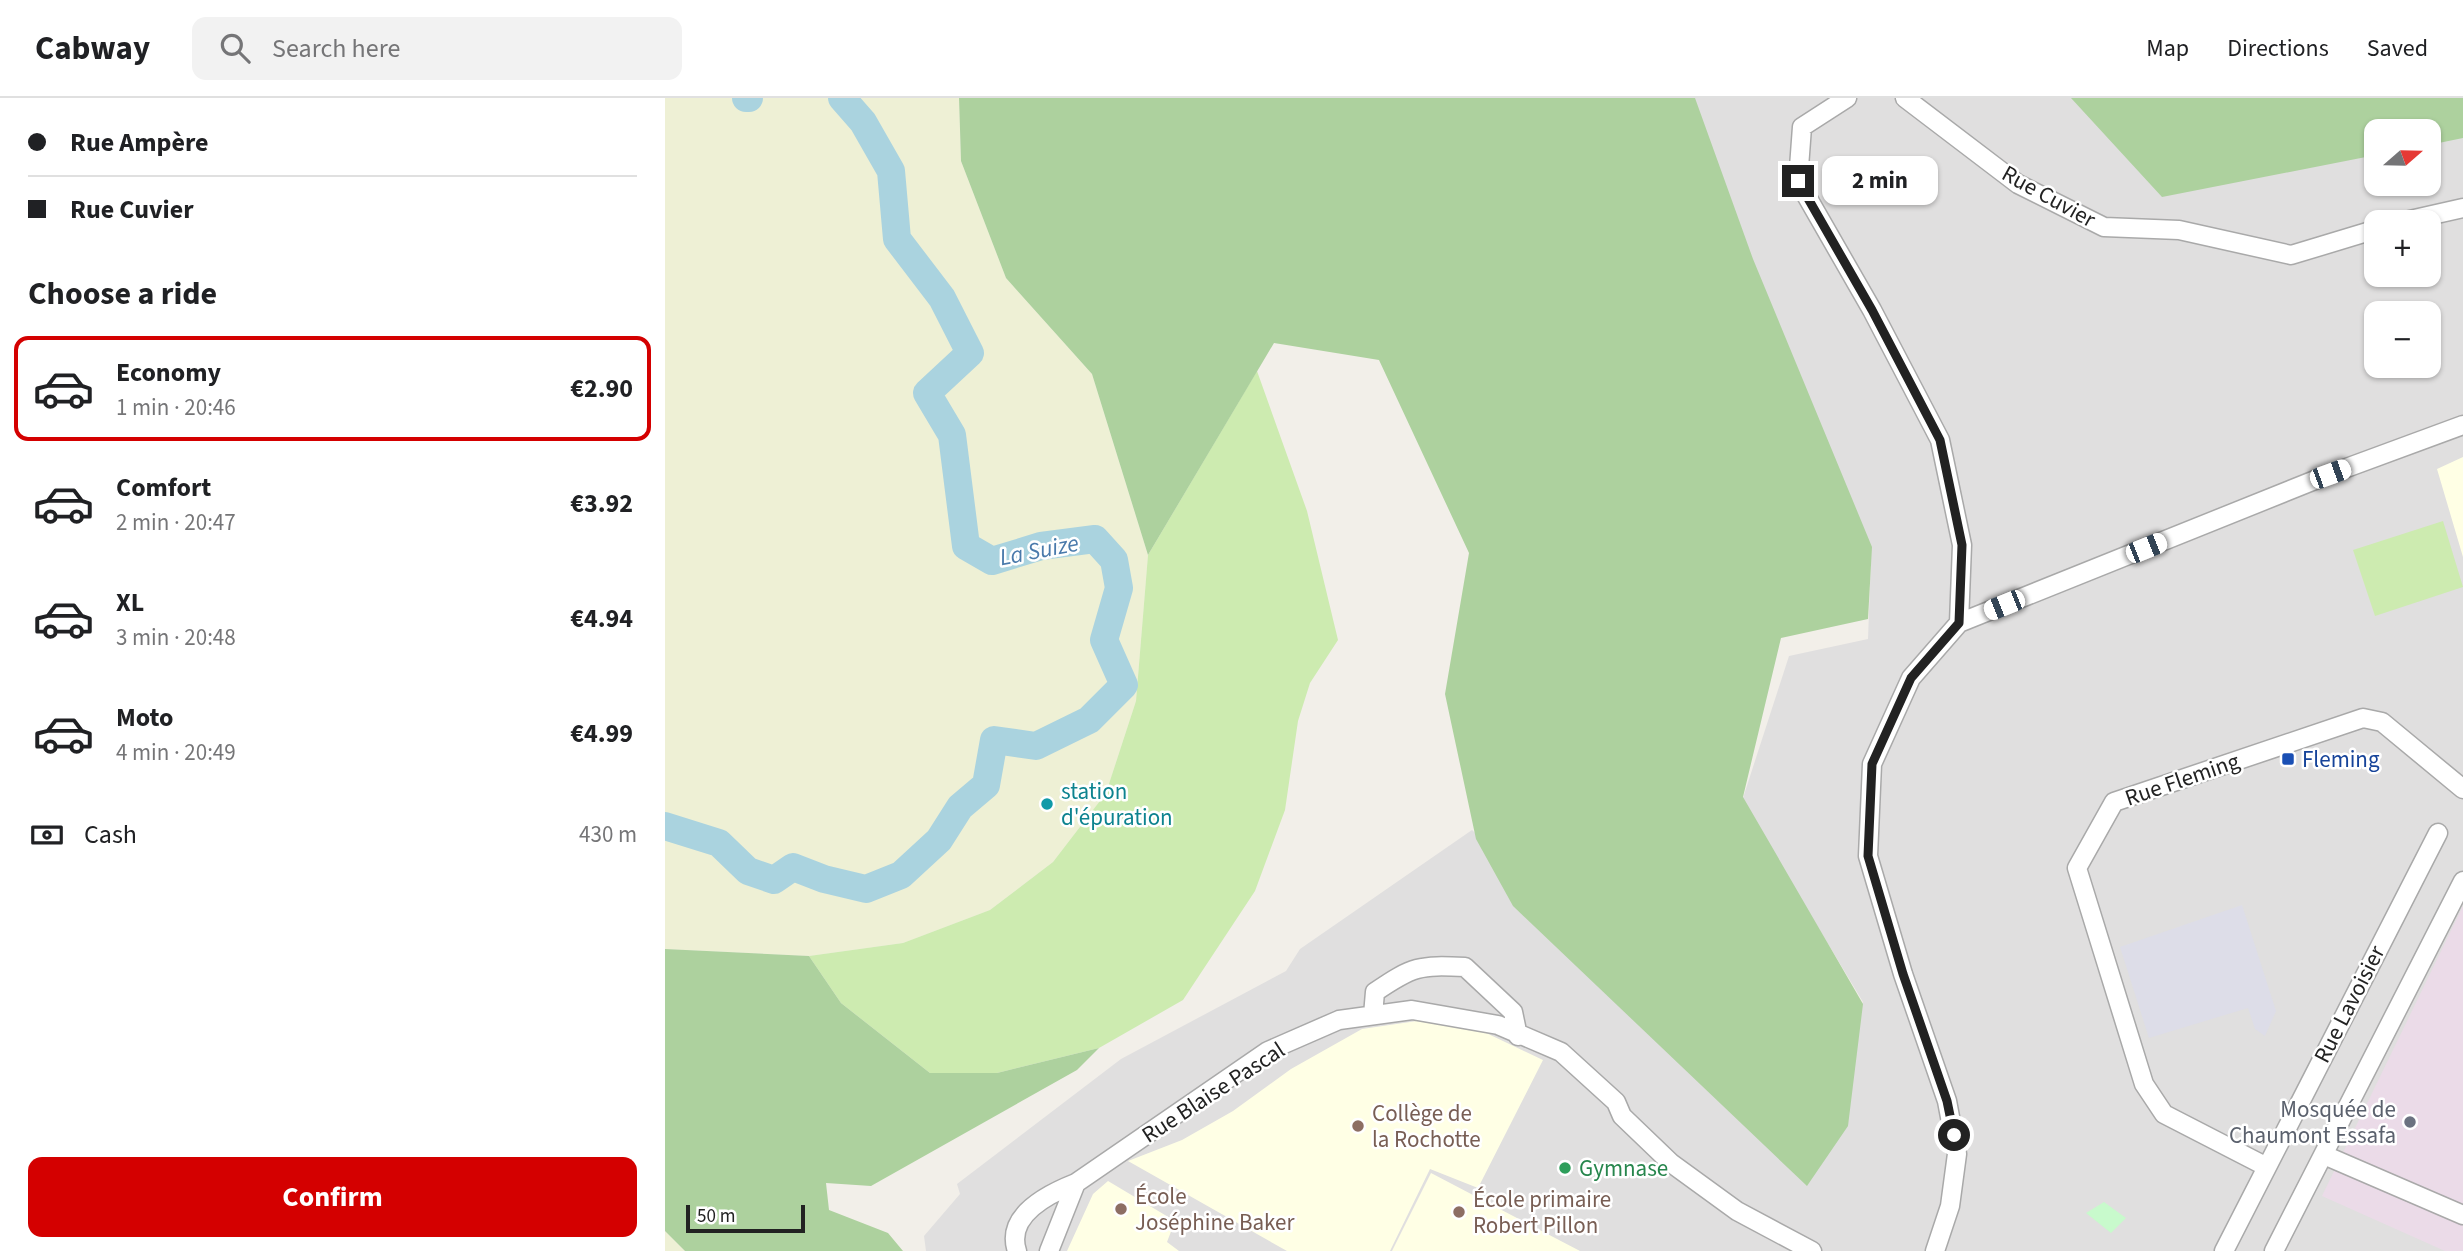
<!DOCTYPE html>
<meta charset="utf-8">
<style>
body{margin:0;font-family:"Source Sans 3",sans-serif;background:#f2f2f2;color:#202124;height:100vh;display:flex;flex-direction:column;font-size:26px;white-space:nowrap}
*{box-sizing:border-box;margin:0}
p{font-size:23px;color:#757577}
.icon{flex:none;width:38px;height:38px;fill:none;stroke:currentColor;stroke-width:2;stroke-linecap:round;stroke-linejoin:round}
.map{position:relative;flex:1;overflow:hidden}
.side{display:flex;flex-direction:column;background:#fff;width:665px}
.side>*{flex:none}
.hud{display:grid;align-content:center;height:154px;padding:0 28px;background:#fff}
.needle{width:46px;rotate:70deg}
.controls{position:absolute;left:1699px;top:21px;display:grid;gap:14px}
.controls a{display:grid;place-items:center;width:77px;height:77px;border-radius:14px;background:#fff;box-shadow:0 2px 5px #0004;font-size:35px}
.scale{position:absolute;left:21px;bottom:18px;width:119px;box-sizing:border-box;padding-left:7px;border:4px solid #222;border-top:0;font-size:19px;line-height:24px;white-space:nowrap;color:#222;-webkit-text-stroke:5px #fff;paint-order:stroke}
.end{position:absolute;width:32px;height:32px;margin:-16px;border:9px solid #222;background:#fff;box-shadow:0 0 0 4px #fff}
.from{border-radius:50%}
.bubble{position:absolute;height:49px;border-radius:14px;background:#fff;box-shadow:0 2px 5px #0004;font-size:23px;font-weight:700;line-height:49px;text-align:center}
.car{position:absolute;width:21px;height:42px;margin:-21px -10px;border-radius:9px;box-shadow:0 0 5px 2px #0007;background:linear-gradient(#fff 24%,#345 0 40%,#fff 0 76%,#345 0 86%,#fff 0)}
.hud b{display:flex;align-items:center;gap:24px;height:66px;font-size:26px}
.hud b+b{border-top:2px solid #e0e0e0}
.hud i{width:18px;height:18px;background:#202124}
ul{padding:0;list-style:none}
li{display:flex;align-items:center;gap:21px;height:105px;margin:0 14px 10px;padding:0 14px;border:4px solid transparent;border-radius:14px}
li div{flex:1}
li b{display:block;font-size:26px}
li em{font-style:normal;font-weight:700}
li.selected{border-color:#d40000}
li>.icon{width:63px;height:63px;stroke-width:1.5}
h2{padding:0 28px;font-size:32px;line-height:84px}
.pay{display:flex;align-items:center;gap:18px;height:77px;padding:0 28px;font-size:26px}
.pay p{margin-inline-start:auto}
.primary-button{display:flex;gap:14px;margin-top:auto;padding:14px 28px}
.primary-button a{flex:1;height:80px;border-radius:14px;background:#d40000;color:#fff;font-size:28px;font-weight:700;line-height:80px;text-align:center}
header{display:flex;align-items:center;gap:42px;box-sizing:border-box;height:98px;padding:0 35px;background:#fff;border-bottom:2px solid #e0e0e0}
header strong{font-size:33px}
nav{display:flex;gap:38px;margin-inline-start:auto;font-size:24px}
.search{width:490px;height:63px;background:#f2f2f2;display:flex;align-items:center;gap:18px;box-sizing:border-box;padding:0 24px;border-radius:14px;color:#757577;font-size:26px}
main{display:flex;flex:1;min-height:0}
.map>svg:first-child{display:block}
.residential{fill:#e0dfdf;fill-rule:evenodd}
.industrial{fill:#ebdbe8}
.education{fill:#ffffe5}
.farmland{fill:#eef0d5}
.grass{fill:#cdebb0}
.forest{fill:#add19e}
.park{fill:#c8facc}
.plaza{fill:#dddde8}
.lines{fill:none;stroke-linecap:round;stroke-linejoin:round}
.river{stroke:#aad3df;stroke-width:28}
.minor-casing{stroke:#a9a9a9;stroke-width:21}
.minor{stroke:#fff;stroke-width:18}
.route{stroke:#222;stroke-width:9}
.transit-dot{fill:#1a4fb4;stroke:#fff;stroke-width:2.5}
.culture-dot{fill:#0f9aa8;stroke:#fff;stroke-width:2.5}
.worship-dot{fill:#6b7280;stroke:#fff;stroke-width:2.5}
.education-dot{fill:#8d6e63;stroke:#fff;stroke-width:2.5}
.leisure-dot{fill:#2e9e5b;stroke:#fff;stroke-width:2.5}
.labels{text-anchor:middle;stroke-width:5;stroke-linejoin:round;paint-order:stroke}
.street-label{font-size:23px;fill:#222;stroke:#fff}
.transit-label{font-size:23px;fill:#164399;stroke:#fff;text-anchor:start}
.culture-label{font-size:23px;fill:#0d838f;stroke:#fff;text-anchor:start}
.worship-label{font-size:23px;fill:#5b616d;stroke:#fff;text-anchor:end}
.education-label{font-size:23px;fill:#785e54;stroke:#fff;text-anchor:start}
.leisure-label{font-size:23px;fill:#27864d;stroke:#fff;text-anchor:start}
.water-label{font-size:24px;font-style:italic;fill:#4a7aab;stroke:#fff}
</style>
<header>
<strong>Cabway</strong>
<div class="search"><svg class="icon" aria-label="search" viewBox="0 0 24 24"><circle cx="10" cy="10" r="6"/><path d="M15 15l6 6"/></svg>Search here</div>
<nav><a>Map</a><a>Directions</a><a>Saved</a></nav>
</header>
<main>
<section class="side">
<div class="hud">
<b><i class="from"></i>Rue Ampère</b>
<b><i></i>Rue Cuvier</b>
</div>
<h2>Choose a ride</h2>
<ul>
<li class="selected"><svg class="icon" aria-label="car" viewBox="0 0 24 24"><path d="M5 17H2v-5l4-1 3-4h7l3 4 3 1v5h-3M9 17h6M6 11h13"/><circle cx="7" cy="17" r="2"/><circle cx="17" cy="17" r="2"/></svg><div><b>Economy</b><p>1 min · 20:46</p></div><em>€2.90</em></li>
<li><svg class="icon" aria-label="car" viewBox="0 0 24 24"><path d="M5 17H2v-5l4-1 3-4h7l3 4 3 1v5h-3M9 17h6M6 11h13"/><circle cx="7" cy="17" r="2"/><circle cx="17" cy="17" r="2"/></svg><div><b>Comfort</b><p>2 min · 20:47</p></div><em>€3.92</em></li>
<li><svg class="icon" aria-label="car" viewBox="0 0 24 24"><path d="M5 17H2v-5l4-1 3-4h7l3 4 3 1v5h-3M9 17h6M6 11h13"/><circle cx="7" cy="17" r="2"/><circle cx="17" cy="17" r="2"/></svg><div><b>XL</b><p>3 min · 20:48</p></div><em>€4.94</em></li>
<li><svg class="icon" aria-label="car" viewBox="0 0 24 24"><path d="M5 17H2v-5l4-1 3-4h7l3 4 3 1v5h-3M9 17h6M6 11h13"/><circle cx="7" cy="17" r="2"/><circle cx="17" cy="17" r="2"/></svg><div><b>Moto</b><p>4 min · 20:49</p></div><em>€4.99</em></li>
</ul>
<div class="pay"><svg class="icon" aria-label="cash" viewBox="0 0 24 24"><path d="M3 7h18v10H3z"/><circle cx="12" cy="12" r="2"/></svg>Cash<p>430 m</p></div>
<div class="primary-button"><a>Confirm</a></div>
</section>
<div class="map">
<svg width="1798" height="1153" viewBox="0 0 1798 1153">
<rect width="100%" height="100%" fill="#f2efe9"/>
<path class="residential" d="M1015 0H1459L1711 44 1712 86H1764V35L1798 30V1153H261L259 1138 295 1096 292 1086 456 961 621 873 635 851 807 732 1137 1045 1198 904 1077 703 1124 558 1203 541 1206 459ZM1712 124H1764V177H1712ZM1712 215H1764V268H1712Z"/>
<path class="industrial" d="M1798 808V1153H1780L1657 1098Z"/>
<path class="education" d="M1798 359V459L1772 371Z
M752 923 817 933 878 962 813 1090 765 1071 725 1153H622L463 1063 517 1042 568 1013 626 971 697 931Z
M766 1075 915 1153H727Z
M443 1083 510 1123 502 1144 514 1153H402L428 1096Z"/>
<path class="farmland" d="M0 0H294L296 63 341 180 427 276 483 457 471 603 441 695 388 764 325 812 238 845 144 858 0 851Z
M0 1133 20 1153H0Z"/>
<path class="grass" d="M592 273 642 413 673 542 645 585 633 623 620 712 590 793 518 902 434 950 332 975H265L176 905 144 858 238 845 325 812 388 764 441 695 471 603 483 457Z
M1778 423 1798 489 1710 518 1688 452Z"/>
<path class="forest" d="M294 0H1030L1088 161 1207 449 1203 521 1116 540 1078 699 1198 906 1183 1028 1142 1088 848 808 811 741 780 596 804 455 714 262 609 245 483 457 427 276 341 180 296 63Z
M1406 0H1798V40L1764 47V33H1712L1711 57 1497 99Z
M0 851 144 858 176 905 265 975H332L434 950 412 972 206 1088 161 1085 164 1112 223 1135 238 1153H20L0 1133Z"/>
<path class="park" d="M1439 1104 1461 1120 1446 1135 1421 1115Z"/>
<path class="plaza" d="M1577 807 1611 913 1600 938 1590 931 1583 910 1484 940 1455 849Z"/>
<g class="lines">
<path class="river" d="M81 0H84
M0 728 54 745 83 773 109 782 128 769 159 781 201 791 236 777 274 742 295 709 321 687 329 642 371 648 424 622 459 587 439 542 454 490 449 462 430 441 376 448 327 463 301 448 287 337 262 295 305 255 277 200 232 141 226 73 198 24 177 0"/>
<g class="minor-casing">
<path id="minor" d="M1182 0 1137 29 1133 83 1207 212 1275 342 1297 447 1294 525
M1240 0 1353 86 1439 129 1514 132 1626 157 1712 131
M1736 124 1798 110
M708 917 710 894C748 868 754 867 800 869L848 914 853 938
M1659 1057 1798 1117
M1602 1069 1499 1016 1479 986 1412 770 1449 704 1698 620 1717 624 1798 691
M352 1153C340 1117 383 1096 411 1085
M384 1153 411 1085 603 953 674 922 747 912 833 927 896 954 951 1004 957 1018 1006 1065 1072 1113 1147 1153
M1270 1153 1285 1108 1292 1056 1282 1003 1238 876 1203 758 1207 666 1246 580 1294 525 1665 376 1798 327
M1559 1153 1773 735
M1609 1153 1798 783"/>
</g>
<use href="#minor" class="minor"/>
</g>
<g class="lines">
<path class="route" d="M1133 83 1207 212 1275 342 1297 447 1294 525 1246 580 1207 666 1203 758 1238 876 1282 1003 1289 1037"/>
</g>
<rect class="transit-dot" x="1616" y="654" width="14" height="14" rx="3.5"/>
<circle class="culture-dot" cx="382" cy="706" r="7"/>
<circle class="worship-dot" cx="1745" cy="1024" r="7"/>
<g class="education-dot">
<circle cx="693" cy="1028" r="7"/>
<circle cx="456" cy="1111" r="7"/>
<circle cx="794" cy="1114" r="7"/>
</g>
<circle class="leisure-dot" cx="900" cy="1070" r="7"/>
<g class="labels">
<g class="street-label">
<text transform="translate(1384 98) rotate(29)" y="8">Rue Cuvier</text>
<text transform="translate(1517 681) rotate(-19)" y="8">Rue Fleming</text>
<text transform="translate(1684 906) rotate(-63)" y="8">Rue Lavoisier</text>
<text transform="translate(548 994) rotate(-33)" y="8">Rue Blaise Pascal</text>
</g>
<g class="transit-label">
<text x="1637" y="669">Fleming</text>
</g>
<g class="culture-label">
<text x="396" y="701">station<tspan x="396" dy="26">d'épuration</tspan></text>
</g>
<g class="worship-label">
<text x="1731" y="1019">Mosquée de<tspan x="1731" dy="26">Chaumont Essafa</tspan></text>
</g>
<g class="education-label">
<text x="707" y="1023">Collège de<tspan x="707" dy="26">la Rochotte</tspan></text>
<text x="470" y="1106">École<tspan x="470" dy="26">Joséphine Baker</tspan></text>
<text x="808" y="1109">École primaire<tspan x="808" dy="26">Robert Pillon</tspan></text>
</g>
<g class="leisure-label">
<text x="914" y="1078">Gymnase</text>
</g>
<g class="water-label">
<text transform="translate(374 452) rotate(-11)" y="8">La Suize</text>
</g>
</g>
</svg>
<div class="controls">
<a><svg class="needle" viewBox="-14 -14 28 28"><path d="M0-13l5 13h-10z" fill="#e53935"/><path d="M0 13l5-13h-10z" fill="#757577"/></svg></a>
<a>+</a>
<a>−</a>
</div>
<div class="scale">50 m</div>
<i class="end from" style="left:1289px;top:1037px"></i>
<i class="end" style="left:1133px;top:83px"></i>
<div class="bubble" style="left:1157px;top:58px;width:116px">2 min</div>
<i class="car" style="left:1665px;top:376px;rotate:70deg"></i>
<i class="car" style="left:1481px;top:450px;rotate:68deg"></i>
<i class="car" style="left:1339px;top:507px;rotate:248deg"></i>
</div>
</main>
